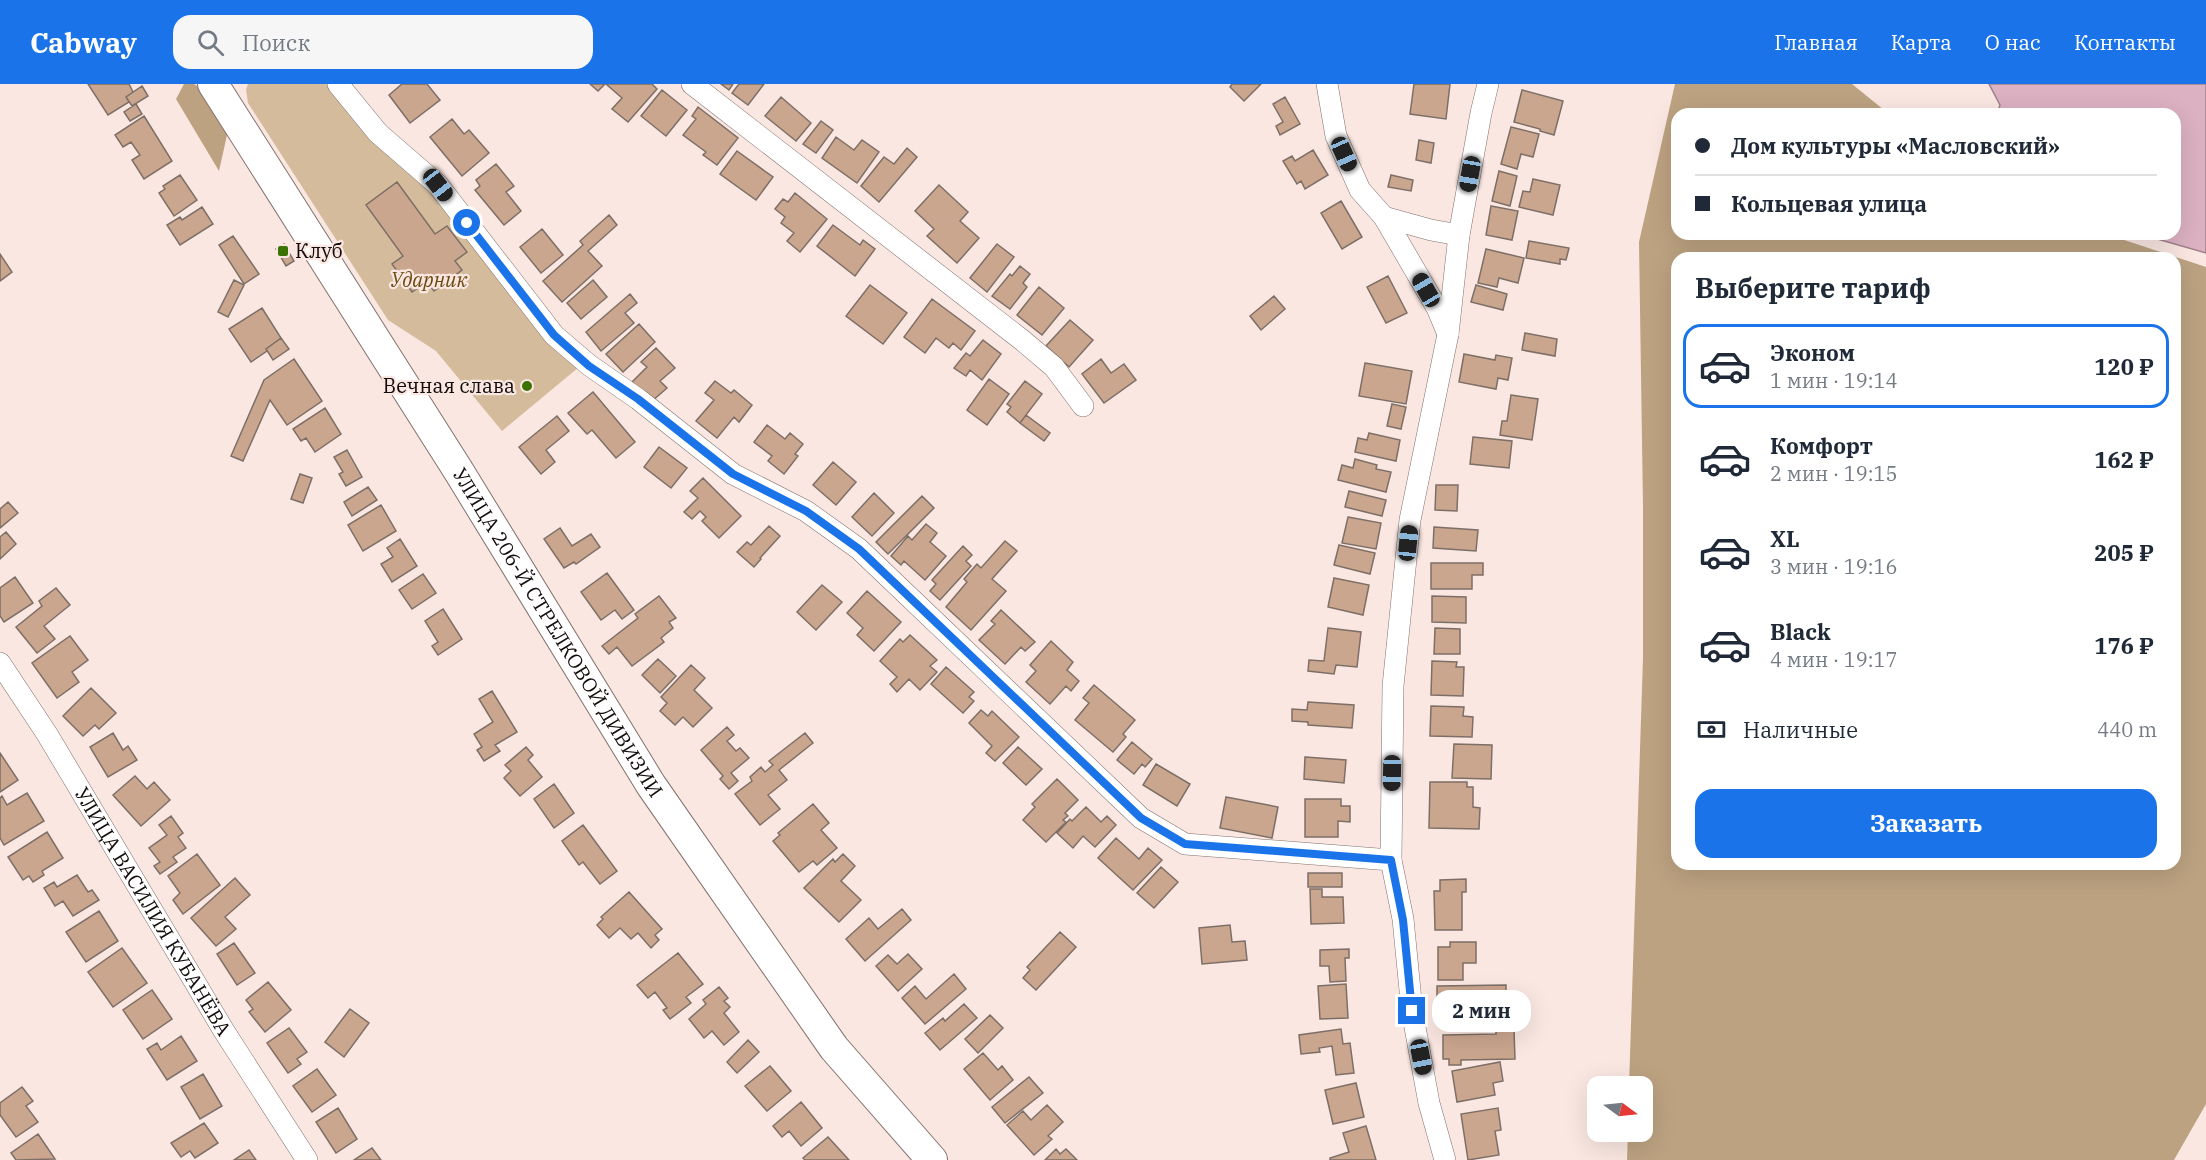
<!DOCTYPE html>
<html lang="ru">
<meta charset="utf-8">
<style>
body{margin:0;font-family:"IBM Plex Serif",serif;background:#f6f6f7;color:#1f2937;height:100vh;display:flex;flex-direction:column;font-size:22px;white-space:nowrap}
*{box-sizing:border-box;margin:0}
p{font-size:20px;color:#747a83}
.icon{flex:none;width:33px;height:33px;fill:none;stroke:currentColor;stroke-width:2;stroke-linecap:round;stroke-linejoin:round}
.map{position:relative;flex:1;overflow:hidden}
.sheet{position:absolute;left:1671px;top:168px;width:510px;height:618px;display:flex;flex-direction:column;background:#fff;border-radius:18px;box-shadow:0 6px 24px #0002}
.sheet>*{flex:none}
.hud{position:absolute;left:1671px;top:24px;width:510px;height:132px;border-radius:18px;box-shadow:0 6px 24px #0002;display:grid;align-content:center;height:132px;padding:0 24px;background:#fff}
.needle{width:39px;rotate:105deg}
.tools{position:absolute;left:1587px;top:992px;display:grid;gap:12px}
.tools a{display:grid;place-items:center;width:66px;height:66px;border-radius:12px;background:#fff;box-shadow:0 6px 24px #0002;font-size:30px}
.end{position:absolute;width:27px;height:27px;margin:-14px;border:8px solid #1a73e8;background:#fff;box-shadow:0 0 0 3px #fff}
.from{border-radius:50%}
.bubble{position:absolute;height:42px;border-radius:18px;background:#fff;box-shadow:0 6px 24px #0002;font-size:20px;font-weight:700;line-height:42px;text-align:center}
.car{position:absolute;width:18px;height:36px;margin:-18px -9px;border-radius:8px;box-shadow:0 0 4px 2px #0007;background:linear-gradient(#222 24%,#8ab4d8 0 40%,#222 0 76%,#8ab4d8 0 86%,#222 0)}
.hud b{display:flex;align-items:center;gap:21px;height:57px;font-size:22px}
.hud b+b{border-top:2px solid #e0e1e3}
.hud i{width:15px;height:15px;background:#1f2937}
ul{padding:0;list-style:none}
li{display:flex;align-items:center;gap:18px;height:84px;margin:0 12px 9px;padding:0 12px;border:3px solid transparent;border-radius:18px}
li div{flex:1}
li b{display:block;font-size:22px}
li em{font-style:normal;font-weight:700}
li.on{border-color:#1a73e8}
li>.icon{width:54px;height:54px;stroke-width:1.5}
h2{padding:0 24px;font-size:27px;line-height:72px}
.pay{display:flex;align-items:center;gap:15px;height:66px;padding:0 24px;font-size:22px}
.pay p{margin-inline-start:auto}
.button{display:flex;gap:12px;margin-top:auto;padding:12px 24px}
.button a{flex:1;height:69px;border-radius:18px;background:#1a73e8;color:#fff;font-size:24px;font-weight:700;line-height:69px;text-align:center}
header{display:flex;align-items:center;gap:36px;box-sizing:border-box;height:84px;padding:0 30px;background:#1a73e8;color:#fff}
header strong{font-size:28px}
nav{display:flex;gap:33px;margin-inline-start:auto;font-size:21px}
.search{width:420px;height:54px;background:#f6f6f7;display:flex;align-items:center;gap:15px;box-sizing:border-box;padding:0 21px;border-radius:18px;color:#747a83;font-size:22px}
.map>svg:first-child{display:block}
.green{fill:#d4bb9c}
.forest{fill:#bca281;fill-rule:evenodd}
.water{fill:#dcb1c2;stroke:#9f808b;stroke-width:1.5}
.building{fill:#cba68f;stroke:#7d6f66;stroke-width:1.5}
.lines{fill:none;stroke-linecap:round;stroke-linejoin:round}
.minor-casing{stroke:#82716d;stroke-width:22}
.secondary-casing{stroke:#82716d;stroke-width:32}
.minor{stroke:#fff;stroke-width:21}
.secondary{stroke:#fff;stroke-width:30}
.route{stroke:#1a73e8;stroke-width:8}
.poi-dot{fill:#3b7300;stroke:#fae7e2;stroke-width:2}
.labels{text-anchor:middle;stroke-width:4.5;stroke-linejoin:round;paint-order:stroke}
.poi-label{font-size:20px;fill:#120c0b;stroke:#fae7e2;text-anchor:start}
.park-label{font-size:20px;font-style:italic;fill:#6e4a10;stroke:#fae7e2}
.street-label{font-size:20px;fill:#120c0b;stroke:#fae7e2}
</style>
<header>
<strong>Cabway</strong>
<div class="search"><svg class="icon" aria-label="search" viewBox="0 0 24 24"><circle cx="10" cy="10" r="6"/><path d="M15 15l6 6"/></svg>Поиск</div>
<nav><a>Главная</a><a>Карта</a><a>О нас</a><a>Контакты</a></nav>
</header>
<div class="map">
<svg width="2206" height="1076" viewBox="0 0 2206 1076">
<rect width="100%" height="100%" fill="#fae7e2"/>
<path class="green" d="M248 0H329L430 104 579 283 502 347 436 267 388 236 248 19 246 6Z"/>
<path class="forest" d="M184 0H194L212 12 227 51 219 87 176 15Z
M1675 0H1852L1889 30H1677V150H2106L2206 183V1020L2174 1076H1627L1628 1047H1642V1002H1629L1643 574V422L1639 158ZM1677 174H2175V780H1677Z"/>
<path class="water" d="M1989 0H2206V169L2140 150H2175V30H1997L2000 21Z"/>
<path class="building" d="M88 0H129L133 8 126 13 129 18 108 31Z
M402 0H427L440 16 410 39 389 11Z
M590 0H605L598 7Z
M606 0H652L657 5 628 38 612 25 622 14Z
M721 0H733L729 6Z
M739 0H764L748 21 732 9Z
M1232 0H1261L1244 17 1230 3Z
M1414 0H1450L1446 35 1410 30Z
M142 2 148 12 132 22 126 13Z
M662 6 687 26 666 52 641 32Z
M1522 6 1563 17 1554 51 1540 47V45L1514 38Z
M781 13 811 39 796 57 765 32Z
M1285 13 1300 40 1280 51 1276 42 1283 38 1273 20Z
M136 20 142 30 130 37 124 28Z
M698 23 738 54 717 81 703 71 706 68 683 51 696 35 692 32Z
M144 32 172 77 144 95 132 76 140 71 131 58 123 63 115 51Z
M452 35 464 50 469 46 489 69 462 92 430 53Z
M821 37 833 46 816 69 803 60Z
M1511 43 1539 50 1533 73 1521 70 1517 85 1501 80Z
M836 53 854 66 862 56 879 68 857 99 822 74Z
M1419 56 1434 59 1431 79 1416 76Z
M907 64 917 73 879 118 861 102 884 73 894 80Z
M1313 66 1328 91 1305 105 1301 97 1297 100 1283 77 1292 72 1295 77Z
M737 67 773 93 756 116 720 90Z
M496 80 514 102 506 108 521 127 504 141 475 106 480 102 476 96Z
M1499 87 1517 92 1510 122 1492 117Z
M180 91 197 116 174 132 159 109 165 105 163 102Z
M1391 91 1413 96 1411 107 1388 103Z
M1533 95 1560 101 1553 131 1519 123 1523 107 1530 108Z
M397 98 435 150 447 142 467 168 455 177 462 186 434 207 427 198 412 208 392 180 403 172 366 121Z
M939 101 968 128 960 137 979 154 957 179 927 152 934 145 915 127Z
M795 109 827 135 800 168 787 157 794 149 781 139 785 133 775 125 783 115 788 118Z
M1341 117 1362 153 1342 165 1321 129Z
M1491 122 1518 127 1512 156 1486 151Z
M202 123 213 140 180 161 167 141 180 133 182 136Z
M609 131 617 141 588 167 602 182 562 218 543 197 583 161 580 157Z
M833 141 860 161 863 156 875 165 855 192 817 162Z
M542 145 563 171 541 189 520 163Z
M233 152 259 190 244 200 219 161Z
M1529 157 1569 164 1566 176 1560 175V180L1526 174Z
M284 160 294 177 286 182 276 165Z
M997 160 1014 173 987 208 970 194Z
M1486 165 1524 174 1518 199 1499 194 1497 203 1478 199Z
M0 170 12 188 0 197Z
M1020 182 1030 190 1023 199 1027 203 1010 225 992 212 1010 190 1012 192Z
M1388 192 1407 229 1386 239 1367 203Z
M234 196 244 201 228 233 218 228Z
M593 196 607 213 581 235 567 219Z
M870 201 907 229 883 260 846 232Z
M1476 201 1507 210 1503 226 1471 218Z
M1039 203 1064 224 1042 251 1017 231Z
M630 210 637 219 625 229 634 239 601 267 586 248Z
M1274 212 1285 225 1261 246 1250 232Z
M932 215 975 247 961 266 953 259 949 264 936 254 925 269 904 253Z
M262 224 281 254 266 265 267 267 251 278 229 245Z
M1070 236 1093 256 1069 283 1046 262Z
M639 240 655 258 623 288 606 270Z
M1525 249 1557 255 1555 272 1522 266Z
M281 254 289 265 273 276 266 265Z
M983 256 1001 270 982 296 970 286 966 292 954 284 966 269 970 272Z
M656 264 675 284 660 297 667 304 651 318 632 298 647 283 641 278Z
M1464 270 1495 276 1496 271 1512 274 1508 296 1498 294 1496 305 1459 298Z
M294 275 322 317 287 341 270 316 243 377 231 372 264 296Z
M1101 275 1111 289 1124 280 1136 296 1104 319 1082 290Z
M1365 279 1412 287 1406 320 1359 312Z
M989 295 1009 310 987 341 967 326Z
M715 297 731 309 734 306 752 321 739 338 734 333 717 354 696 337 714 316 705 309Z
M1025 297 1042 310 1020 339 1007 328 1011 323 1007 320Z
M593 308 635 358 616 374 592 346 587 350 568 329Z
M1511 311 1538 315 1532 356 1500 351 1502 337H1507Z
M1392 320 1406 323 1401 345 1387 342Z
M325 324 341 350 315 368 306 354 301 357 293 345Z
M1026 331 1050 349 1044 357 1020 339Z
M557 332 569 347 546 366 555 378 541 390 519 363Z
M767 341 785 355 790 349 803 360 795 370 798 372 784 390 768 377 772 372 754 358Z
M1369 349 1400 356 1396 377 1355 368 1358 354 1367 356Z
M1473 353 1512 357 1509 384 1470 380Z
M659 363 687 384 671 404 644 383Z
M347 366 362 393 346 402 339 390 343 388 334 373Z
M1355 375 1377 381 1376 385 1391 388 1386 408 1338 396 1342 381 1353 384Z
M833 378 856 398 836 421 813 401Z
M300 390 312 394 303 419 291 415Z
M703 394 741 432 719 454 702 437 706 433 700 427 692 435 684 428 698 414 690 407Z
M1436 401H1458L1457 427 1435 426Z
M368 403 377 416 352 432 344 418Z
M1349 407 1386 416 1382 432 1345 423Z
M874 409 894 429 872 452 852 433Z
M922 412 934 424 888 470 876 458Z
M8 418 18 429 0 444V425Z
M381 421 396 447 363 467 348 441Z
M1348 433 1381 439 1376 465 1342 459Z
M926 440 937 449 930 458 946 472 925 496 904 477 901 481 891 472 908 452 912 456Z
M769 442 780 452 760 474 761 475 754 483 737 468 747 458 751 461Z
M1434 443 1478 446 1476 467 1433 464Z
M560 444 572 462 591 450 600 463 576 480 574 478 564 484 544 455Z
M6 448 16 460 0 475V453Z
M400 455 417 482 392 498 381 480 393 473 387 464Z
M1005 457 1017 467 992 495 1006 507 971 546 946 523 967 498 964 495 977 480 981 484Z
M1339 461 1375 469 1370 490 1334 481Z
M963 462 972 471 966 477 971 482 940 516 930 507 936 500 932 496Z
M1431 479H1483V491H1472V505H1431Z
M607 489 634 526 622 535 615 526 601 536 581 508Z
M423 490 436 509 412 525 399 506Z
M15 493 33 519 4 538 0 532V504Z
M1334 494 1369 501 1363 531 1328 523Z
M822 501 842 518 816 546 797 528Z
M56 504 70 521 44 542 55 555 37 569 16 543 42 522 39 517Z
M867 507 901 538 874 567 857 551 863 544 847 529Z
M659 512 676 534 669 538 673 544 661 554 664 558 632 582 617 563 609 570 602 562 638 534 635 530Z
M1432 512 1466 513V539L1432 538Z
M443 525 462 555 438 571 432 562 438 558 425 537Z
M1001 526 1035 558 1025 567 1021 563 1005 580 979 556 995 540 991 537Z
M1328 544 1361 548 1357 583 1336 581 1334 590 1308 587 1309 576 1324 577Z
M1435 544 1460 545V570H1434Z
M910 551 937 576 930 582 937 588 920 606 909 595 897 608 890 600 897 593 880 577 900 555 903 558Z
M70 552 88 576 72 588 79 598 57 614 32 579Z
M1051 557 1073 578 1067 586 1079 597 1071 607 1066 602 1050 620 1026 598 1036 587 1030 581Z
M658 575 676 592 660 609 642 591Z
M1432 577 1457 578 1456 583H1464L1463 612 1431 611Z
M691 581 705 594 694 606 712 624 693 643 683 633 675 641 660 627 667 619 661 613Z
M946 583 974 608 969 613 974 617 963 629 931 600Z
M1094 601 1135 636 1123 650 1126 653 1113 668 1075 636 1089 619 1083 614Z
M91 604 116 629 99 645 95 641 83 652 63 632Z
M492 607 517 648 495 661 500 667 484 677 477 666 482 663 474 650 493 638 479 615Z
M1308 618 1354 621 1352 644 1308 641V638L1292 637V625L1307 626Z
M1431 622 1464 623 1463 632 1473 633 1472 653 1430 652Z
M981 626 988 632 992 627 1019 653 995 677 986 669 992 662 969 639Z
M727 643 734 651 727 657 736 667 740 664 749 674 731 689 738 697 729 705 720 695 723 692 701 666Z
M113 649 123 666 128 662 137 676 108 693 90 663Z
M805 649 813 659 779 686 787 696 768 711 780 725 760 741 735 710 752 697 750 693 761 683 765 688 773 681 769 677Z
M1132 658 1152 675 1145 683 1142 680 1134 690 1117 676Z
M1454 660 1492 661 1491 695 1452 694Z
M526 663 533 671 528 676 542 693 520 712 504 694 511 687 505 681Z
M1018 663 1042 685 1026 701 1003 679Z
M0 669 18 696 0 708Z
M1305 673 1346 676 1344 699 1304 695Z
M1156 680 1190 700 1177 722 1143 701Z
M135 692 147 705 154 698 170 716 141 742 113 711Z
M1057 695 1078 716 1065 729 1068 732 1063 736 1066 738 1046 758 1023 736 1035 723 1032 720Z
M1430 698H1467V703H1473V723L1480 724 1479 745 1429 744Z
M554 700 574 729 554 744 534 715Z
M27 709 44 737 4 761 0 754V714L2 712 7 721Z
M1226 713 1278 723 1272 754 1220 744Z
M1305 715H1341V722H1350V738L1338 737V753H1305Z
M813 720 829 739 821 746 837 764 817 781 813 777 799 788 773 757 780 751 778 749Z
M1086 723 1101 738 1107 732 1116 741 1095 763 1083 752 1073 764 1057 749 1070 735 1072 737Z
M171 732 183 749 178 753 186 764 173 773 177 778 160 790 154 782 160 778 149 764 167 751 159 741Z
M583 741 617 787 600 800 583 778 579 781 562 757Z
M47 748 63 774 42 787 44 791 33 798 29 792 23 796 8 773Z
M1116 754 1139 775 1148 764 1162 776 1133 806 1098 774Z
M197 770 220 801 183 830 173 816 180 809 168 792Z
M843 770 855 782 841 797 861 816 839 838 804 804 833 775 835 778Z
M1161 783 1178 798 1154 824 1137 809Z
M1308 789H1342V803H1308Z
M77 791 88 808 92 806 99 816 73 832 63 817 55 822 44 804 54 798 57 803Z
M235 794 250 811 225 833 236 845 216 862 191 834Z
M1466 795V808H1462V846H1435L1434 807H1440V796Z
M1310 805H1322V813H1343L1344 839 1311 840Z
M629 808 662 845 655 851 659 856 651 864 638 849 631 855 620 844 609 854 597 841 603 835 601 833Z
M902 825 911 836 865 877 846 855 869 834 878 845Z
M99 827 118 857 86 878 66 848Z
M1230 841 1232 858 1245 857 1247 876 1202 880 1199 844Z
M1060 848 1076 863 1036 906 1023 894 1030 886 1027 883Z
M1450 858H1476V879H1463V896H1438V863H1450Z
M234 859 255 889 237 901 217 870Z
M122 864 147 899 113 923 88 888Z
M1349 865V874H1345L1346 897 1330 898 1329 882H1320V866Z
M678 869 703 900 686 913 691 919 670 935 663 926 667 924 655 908 648 914 637 901Z
M908 870 922 885 898 907 876 882 888 871 897 880Z
M954 890 966 905 925 940 902 914 915 902 926 915Z
M268 898 291 926 265 948 249 928 253 925 246 916Z
M1346 900 1348 934 1320 935 1318 902Z
M1506 901V921L1437 922V902Z
M719 903 728 914 724 917 730 923 724 929 739 948 724 961 712 947 704 954 689 935 706 920 703 916Z
M152 906 172 935 143 955 123 926Z
M964 920 977 934 940 966 925 949 943 934 945 937Z
M350 925 369 939 344 973 325 958Z
M990 931 1003 944 978 969 965 955Z
M289 944 307 968 297 975 301 980 288 989 267 959Z
M1341 945 1343 960 1350 959 1354 989 1336 991 1332 962 1319 964 1320 968 1301 970 1299 951Z
M1514 946 1515 975 1461 976V981H1449V975H1443V951L1496 950V947Z
M181 952 197 977 167 996 147 965 157 959 161 966Z
M748 956 759 968 737 989 727 978Z
M983 969 998 986 1002 982 1013 996 990 1016 964 985Z
M1500 978 1503 997 1493 999 1495 1011 1457 1018 1452 987Z
M770 982 791 1007 767 1027 745 1002Z
M317 985 336 1011 312 1028 293 1002Z
M203 990 222 1022 200 1035 181 1003Z
M1029 993 1043 1009 1005 1039 992 1023Z
M1356 999 1364 1033 1333 1040 1325 1006Z
M22 1003 33 1017 26 1022 38 1038 16 1053 0 1031V1019Z
M801 1018 822 1044 801 1062 789 1047 782 1053 773 1042Z
M1047 1021 1063 1038 1048 1052 1052 1055 1034 1071 1007 1041 1023 1027 1031 1036Z
M338 1024 357 1055 336 1069 316 1038Z
M1498 1024 1501 1046 1495 1047 1499 1071 1468 1076 1461 1030Z
M204 1039 218 1059 195 1074 190 1067 181 1073 171 1059Z
M1366 1042 1376 1076H1330V1074L1349 1068 1343 1049Z
M38 1050 55 1075 16 1076 11 1069Z
M828 1053 849 1076H805L803 1074Z
M372 1064 381 1076H354Z
M1056 1065 1060 1070 1066 1065 1077 1076H1045Z
M249 1066 256 1076H234Z"/>
<g class="lines">
<g class="minor-casing">
<g id="minor">
<path d="M338 0 378 49 438 101 554 251 589 281 638 315 733 390 806 427 859 465 1141 734 1185 760 1391 776"/>
<path d="M692 0 1022 256 1054 283 1083 322"/>
<path d="M1327 0 1336 52 1360 106 1384 133 1437 224 1448 250"/>
<path d="M1384 133 1431 146 1459 151"/>
<path id="s1" d="M0 579 47 650 224 947 307 1076"/>
<path d="M1445 1076 1429 1019 1412 927 1403 835 1391 776 1393 602 1410 436 1448 250 1459 151 1481 29 1488 0"/>
</g>
</g>
<g class="secondary-casing">
<g id="secondary">
<path id="s2" d="M213 0 458 386 651 701 834 964 932 1076"/>
</g>
</g>
<use href="#minor" class="minor"/>
<use href="#secondary" class="secondary"/>
</g>
<g class="lines">
<path class="route" d="M467 139 554 251 589 282 638 315 733 390 806 427 859 465 1141 734 1185 760 1391 776 1403 836 1412 927"/>
</g>
<g class="poi-dot">
<rect x="277" y="161" width="12" height="12" rx="3"/>
<circle cx="527" cy="302" r="6"/>
</g>
<g class="labels">
<g class="poi-label">
<text x="295" y="174">Клуб</text>
<text x="515" y="309" text-anchor="end">Вечная слава</text>
</g>
<g class="park-label">
<text x="429" y="203">Ударник</text>
</g>
<g class="street-label">
<text dy="7" stroke="none"><textPath href="#s2" startOffset="648">УЛИЦА 206-Й СТРЕЛКОВОЙ ДИВИЗИИ</textPath></text>
<text dy="7" stroke="none"><textPath href="#s1" startOffset="292">УЛИЦА ВАСИЛИЯ КУБАНЁВА</textPath></text>
</g>
</g>
</svg>
<div class="tools">
<a><svg class="needle" viewBox="-14 -14 28 28"><path d="M0-13l5 13h-10z" fill="#e53935"/><path d="M0 13l5-13h-10z" fill="#747a83"/></svg></a>
</div>
<i class="end from" style="left:467px;top:139px"></i>
<i class="end" style="left:1412px;top:927px"></i>
<div class="bubble" style="left:1432px;top:906px;width:99px">2 мин</div>
<i class="car" style="left:1344px;top:70px;rotate:156deg"></i>
<i class="car" style="left:1470px;top:90px;rotate:190deg"></i>
<i class="car" style="left:438px;top:101px;rotate:142deg"></i>
<i class="car" style="left:1426px;top:206px;rotate:330deg"></i>
<i class="car" style="left:1408px;top:459px;rotate:6deg"></i>
<i class="car" style="left:1392px;top:689px;rotate:181deg"></i>
<i class="car" style="left:1421px;top:973px;rotate:169deg"></i>
<div class="hud">
<b><i class="from"></i>Дом культуры «Масловский»</b>
<b><i></i>Кольцевая улица</b>
</div>
<section class="sheet">
<h2>Выберите тариф</h2>
<ul>
<li class="on"><svg class="icon" aria-label="car" viewBox="0 0 24 24"><path d="M5 17H2v-5l4-1 3-4h7l3 4 3 1v5h-3M9 17h6M6 11h13"/><circle cx="7" cy="17" r="2"/><circle cx="17" cy="17" r="2"/></svg><div><b>Эконом</b><p>1 мин · 19:14</p></div><em>120 ₽</em></li>
<li><svg class="icon" aria-label="car" viewBox="0 0 24 24"><path d="M5 17H2v-5l4-1 3-4h7l3 4 3 1v5h-3M9 17h6M6 11h13"/><circle cx="7" cy="17" r="2"/><circle cx="17" cy="17" r="2"/></svg><div><b>Комфорт</b><p>2 мин · 19:15</p></div><em>162 ₽</em></li>
<li><svg class="icon" aria-label="car" viewBox="0 0 24 24"><path d="M5 17H2v-5l4-1 3-4h7l3 4 3 1v5h-3M9 17h6M6 11h13"/><circle cx="7" cy="17" r="2"/><circle cx="17" cy="17" r="2"/></svg><div><b>XL</b><p>3 мин · 19:16</p></div><em>205 ₽</em></li>
<li><svg class="icon" aria-label="car" viewBox="0 0 24 24"><path d="M5 17H2v-5l4-1 3-4h7l3 4 3 1v5h-3M9 17h6M6 11h13"/><circle cx="7" cy="17" r="2"/><circle cx="17" cy="17" r="2"/></svg><div><b>Black</b><p>4 мин · 19:17</p></div><em>176 ₽</em></li>
</ul>
<div class="pay"><svg class="icon" aria-label="cash" viewBox="0 0 24 24"><path d="M3 7h18v10H3z"/><circle cx="12" cy="12" r="2"/></svg>Наличные<p>440 m</p></div>
<div class="button"><a>Заказать</a></div>
</section>
</div>
